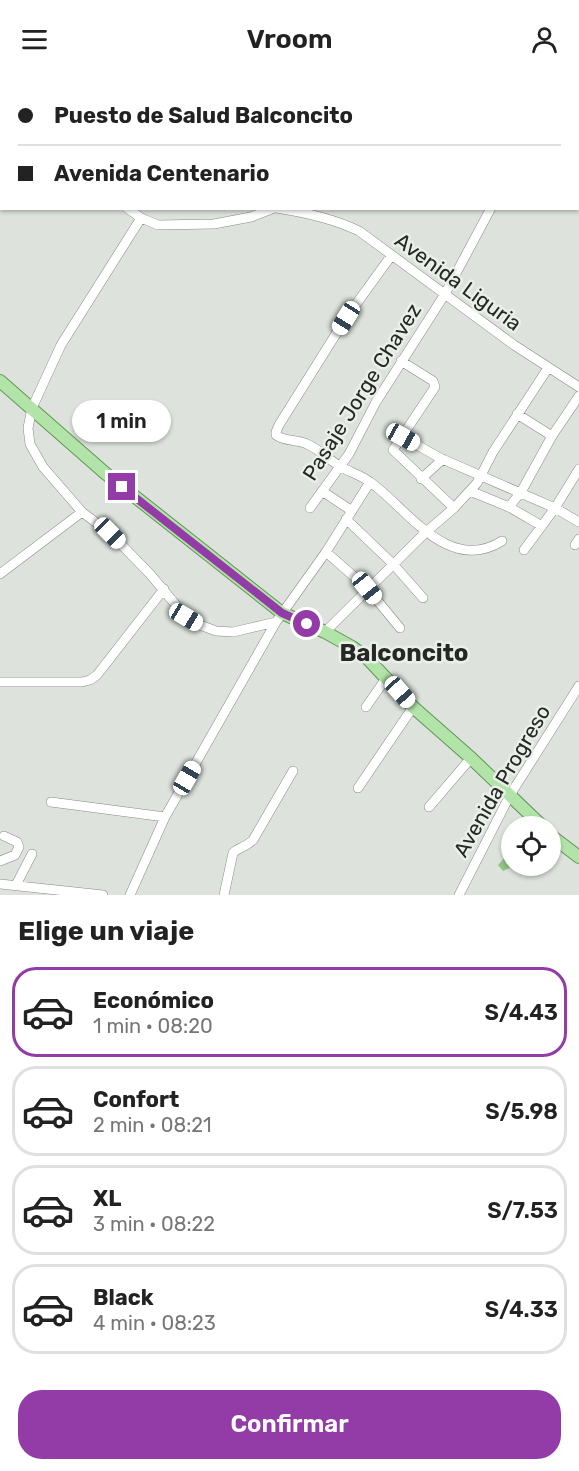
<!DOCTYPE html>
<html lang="es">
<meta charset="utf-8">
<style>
body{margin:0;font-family:Rubik,sans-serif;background:#f6f6f6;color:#222;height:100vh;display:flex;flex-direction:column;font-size:22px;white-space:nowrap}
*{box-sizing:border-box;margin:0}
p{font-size:20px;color:#767676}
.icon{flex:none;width:33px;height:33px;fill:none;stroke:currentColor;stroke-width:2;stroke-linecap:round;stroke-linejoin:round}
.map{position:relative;height:817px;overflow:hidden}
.side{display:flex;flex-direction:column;background:#fff;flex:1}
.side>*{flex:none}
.guide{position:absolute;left:0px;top:0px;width:579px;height:132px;box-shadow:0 2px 4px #0004;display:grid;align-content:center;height:132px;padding:0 18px;background:#fff}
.controls{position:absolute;left:501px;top:738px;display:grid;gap:12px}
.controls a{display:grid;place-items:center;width:60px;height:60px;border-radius:50%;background:#fff;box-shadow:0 2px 4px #0004;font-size:30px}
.end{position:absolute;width:27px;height:27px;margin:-14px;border:8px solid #933ba7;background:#fff;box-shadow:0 0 0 3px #fff}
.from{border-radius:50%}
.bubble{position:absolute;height:42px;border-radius:21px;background:#fff;box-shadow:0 2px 4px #0004;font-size:20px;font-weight:600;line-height:42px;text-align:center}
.car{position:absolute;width:18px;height:36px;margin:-18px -9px;border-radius:8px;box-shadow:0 0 4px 2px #0007;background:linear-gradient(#fff 24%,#345 0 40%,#fff 0 76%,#345 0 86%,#fff 0)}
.guide b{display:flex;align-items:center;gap:21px;height:57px;font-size:22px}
.guide b+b{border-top:2px solid #e0e0e0}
.guide i{width:15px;height:15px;background:#222}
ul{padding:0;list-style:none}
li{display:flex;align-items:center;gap:18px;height:90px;margin:0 12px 9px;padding:0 6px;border:3px solid #e0e0e0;border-radius:24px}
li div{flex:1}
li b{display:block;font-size:22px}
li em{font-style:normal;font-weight:600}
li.on{border-color:#933ba7}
li>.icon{width:54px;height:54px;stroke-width:1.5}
h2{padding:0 18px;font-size:27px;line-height:72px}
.button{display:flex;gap:12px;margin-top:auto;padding:12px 18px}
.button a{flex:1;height:69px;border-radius:24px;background:#933ba7;color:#fff;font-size:24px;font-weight:600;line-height:69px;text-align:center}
header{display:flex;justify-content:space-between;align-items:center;height:78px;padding:0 18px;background:#fff;font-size:27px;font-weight:600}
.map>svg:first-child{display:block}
.forest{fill:#8fc483}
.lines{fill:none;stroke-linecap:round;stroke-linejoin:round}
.minor-casing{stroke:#868b85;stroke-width:10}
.major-casing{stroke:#609555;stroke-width:14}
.minor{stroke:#fff;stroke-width:9}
.major{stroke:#b2e3a8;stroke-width:12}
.route{stroke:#933ba7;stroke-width:8}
.labels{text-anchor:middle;stroke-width:5;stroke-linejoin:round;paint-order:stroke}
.street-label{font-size:21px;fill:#262826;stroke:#eaf0e9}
.quarter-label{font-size:24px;font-weight:bold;fill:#262826;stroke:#eaf0e9}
</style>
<header><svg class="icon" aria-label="menu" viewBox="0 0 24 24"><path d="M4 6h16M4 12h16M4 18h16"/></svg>Vroom<svg class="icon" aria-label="person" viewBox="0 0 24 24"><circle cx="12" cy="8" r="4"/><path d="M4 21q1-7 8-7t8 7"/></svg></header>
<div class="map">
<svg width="579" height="817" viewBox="0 0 579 817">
<rect width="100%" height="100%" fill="#dde3dc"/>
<path class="forest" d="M507 773 511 774 512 788H514L503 793 498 787 508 776Z"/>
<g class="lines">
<g class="minor-casing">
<path id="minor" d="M551 0 554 2
M234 2 236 0
M563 2 564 0
M0 47 2 48
M578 69 579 70
M127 130 141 140 158 147 214 146 251 139 274 130
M276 130C303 134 334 141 359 153L514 267 579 309
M141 140 61 267 32 330 28 350 30 366 43 389 82 434 110 455 150 496 186 539 200 547 216 553 233 554 276 544 326 474 370 404
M391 178 346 240 279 347 276 354V357C285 364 297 361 307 366 319 371 329 382 341 389 350 394 361 397 370 404 407 430 448 497 502 463
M401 283 433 303 435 309 393 372 454 430
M517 336 552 358
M403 359 440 380 555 430 579 444
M421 401 443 381
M322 413 352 433
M470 413 509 429 542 448
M509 429 521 414 552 358 579 318
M310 430 349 376 376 324 445 216 491 130
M346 441 393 486 423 520
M575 467 579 461
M524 472 555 430 579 391
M326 474 367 510 400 550
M0 496 82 434
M325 554 426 454 454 430 477 405 493 374 548 290
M0 604H82L90 602 97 597 164 511
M366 629 387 599
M358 710 413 629
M51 724 165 739
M429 729 471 680
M0 783 15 777 19 769 17 764 4 758
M0 806 103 817
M16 807 32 776
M130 817 165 739 276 544
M224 817 233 775C236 771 246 769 253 762L293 693
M459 817 510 717 579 608"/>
</g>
<g class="major-casing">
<path id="major" d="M0 303 105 395 282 535 325 554 352 569 367 580 413 629 471 680 542 748
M550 757 579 779"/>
</g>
<use href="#minor" class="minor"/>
<use href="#major" class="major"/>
</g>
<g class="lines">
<path class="route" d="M122 409 282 535 307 546"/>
</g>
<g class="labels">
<g class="street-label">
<text transform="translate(458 204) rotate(36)" y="7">Avenida Liguria</text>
<text transform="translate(362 314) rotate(-58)" y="7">Pasaje Jorge Chavez</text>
<text transform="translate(502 703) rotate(-60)" y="7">Avenida Progreso</text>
</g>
<g class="quarter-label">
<text x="404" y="583">Balconcito</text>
</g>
</g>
</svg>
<div class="controls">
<a><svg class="icon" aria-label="locate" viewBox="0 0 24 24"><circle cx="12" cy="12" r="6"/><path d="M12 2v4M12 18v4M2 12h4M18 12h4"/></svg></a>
</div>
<i class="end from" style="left:307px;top:546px"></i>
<i class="end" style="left:122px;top:409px"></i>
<div class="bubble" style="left:72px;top:322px;width:99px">1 min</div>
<i class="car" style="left:346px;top:240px;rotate:212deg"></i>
<i class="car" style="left:403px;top:359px;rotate:119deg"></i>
<i class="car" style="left:110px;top:455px;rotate:135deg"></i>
<i class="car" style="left:367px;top:510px;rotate:141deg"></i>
<i class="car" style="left:186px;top:539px;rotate:121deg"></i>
<i class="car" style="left:400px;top:614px;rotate:138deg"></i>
<i class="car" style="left:187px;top:700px;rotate:30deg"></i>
<div class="guide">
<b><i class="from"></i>Puesto de Salud Balconcito</b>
<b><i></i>Avenida Centenario</b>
</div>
</div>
<section class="side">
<h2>Elige un viaje</h2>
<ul>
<li class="on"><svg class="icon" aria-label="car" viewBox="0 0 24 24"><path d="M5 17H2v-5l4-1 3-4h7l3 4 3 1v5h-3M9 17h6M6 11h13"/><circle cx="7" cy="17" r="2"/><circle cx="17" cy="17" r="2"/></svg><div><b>Económico</b><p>1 min · 08:20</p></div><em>S/4.43</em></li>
<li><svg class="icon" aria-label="car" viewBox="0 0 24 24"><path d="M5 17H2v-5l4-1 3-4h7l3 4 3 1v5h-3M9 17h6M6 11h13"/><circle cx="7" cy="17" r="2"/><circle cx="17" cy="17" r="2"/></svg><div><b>Confort</b><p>2 min · 08:21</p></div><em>S/5.98</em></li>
<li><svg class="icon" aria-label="car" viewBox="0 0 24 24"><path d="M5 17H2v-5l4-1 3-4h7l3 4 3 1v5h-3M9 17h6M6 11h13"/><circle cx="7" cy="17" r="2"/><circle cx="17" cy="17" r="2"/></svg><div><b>XL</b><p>3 min · 08:22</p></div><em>S/7.53</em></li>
<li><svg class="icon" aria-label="car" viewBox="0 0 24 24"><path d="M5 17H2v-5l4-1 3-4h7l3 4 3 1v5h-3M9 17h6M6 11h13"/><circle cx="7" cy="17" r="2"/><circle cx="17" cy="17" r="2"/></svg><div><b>Black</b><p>4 min · 08:23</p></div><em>S/4.33</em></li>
</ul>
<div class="button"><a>Confirmar</a></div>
</section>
